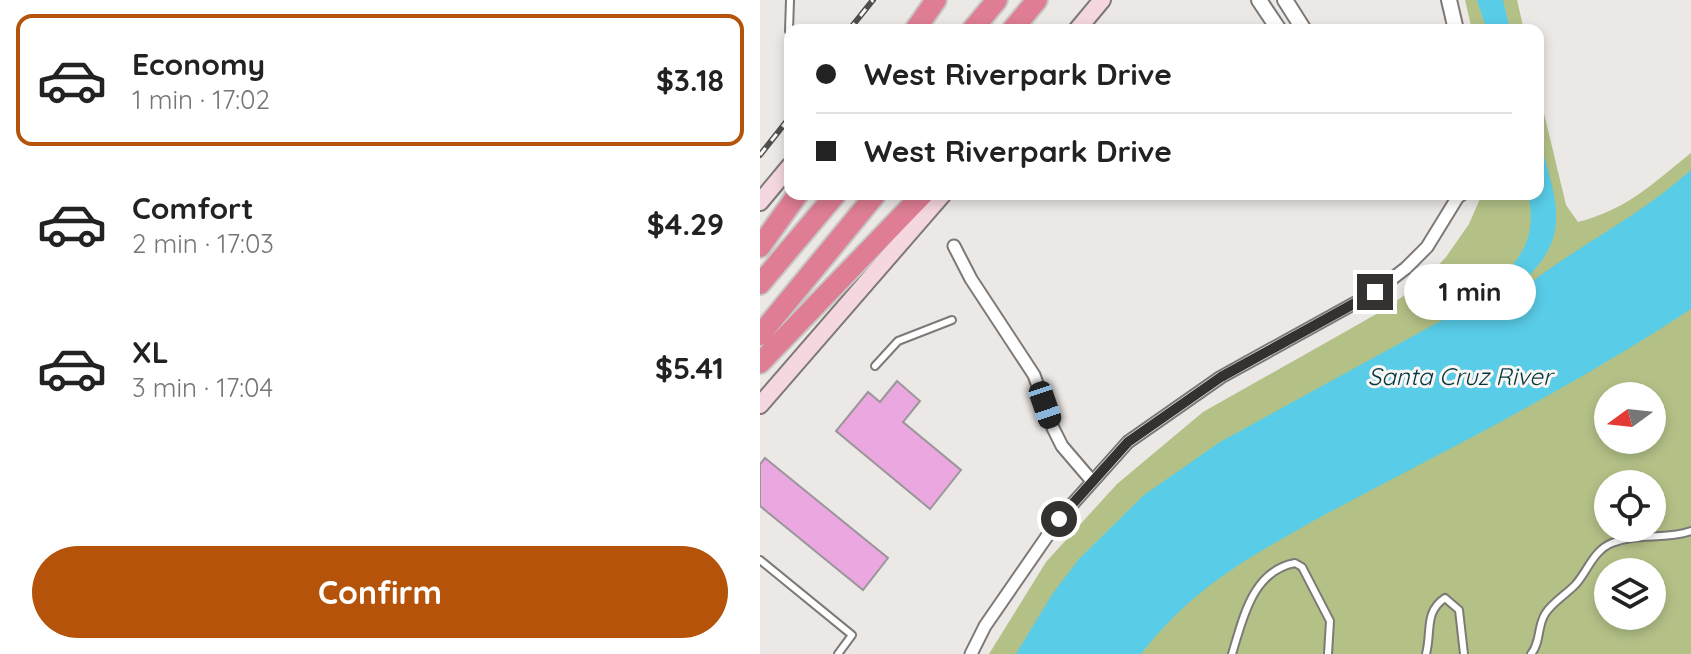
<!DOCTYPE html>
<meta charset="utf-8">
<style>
body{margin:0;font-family:Quicksand,sans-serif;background:#f6f6f6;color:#222;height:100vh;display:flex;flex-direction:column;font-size:30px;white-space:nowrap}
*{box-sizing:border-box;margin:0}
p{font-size:26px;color:#767676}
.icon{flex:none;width:44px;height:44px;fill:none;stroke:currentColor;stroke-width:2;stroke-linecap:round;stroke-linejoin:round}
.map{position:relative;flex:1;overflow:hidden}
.details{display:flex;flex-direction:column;background:#fff;width:760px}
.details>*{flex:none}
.top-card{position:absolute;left:24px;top:24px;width:760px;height:176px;border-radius:16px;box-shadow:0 4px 12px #0003;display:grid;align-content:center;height:176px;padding:0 32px;background:#fff}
.needle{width:52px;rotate:255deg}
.tools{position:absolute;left:834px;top:382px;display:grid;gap:16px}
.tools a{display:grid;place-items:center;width:72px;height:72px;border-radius:50%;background:#fff;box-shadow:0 4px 12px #0003;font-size:40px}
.end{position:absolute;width:36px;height:36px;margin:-18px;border:10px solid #333231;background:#fff;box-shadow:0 0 0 4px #fff}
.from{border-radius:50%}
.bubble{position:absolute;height:56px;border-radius:28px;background:#fff;box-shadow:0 4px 12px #0003;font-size:26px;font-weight:800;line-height:56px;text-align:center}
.car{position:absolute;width:24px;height:48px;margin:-24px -12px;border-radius:10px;box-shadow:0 0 6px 2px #0007;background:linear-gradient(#222 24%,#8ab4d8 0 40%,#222 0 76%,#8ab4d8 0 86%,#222 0)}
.top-card b{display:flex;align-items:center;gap:28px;height:76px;font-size:30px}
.top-card b+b{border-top:2px solid #e0e0e0}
.top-card i{width:20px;height:20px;background:#222}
ul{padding:14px 0 0;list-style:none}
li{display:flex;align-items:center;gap:24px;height:132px;margin:0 16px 12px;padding:0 16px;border:4px solid transparent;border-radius:16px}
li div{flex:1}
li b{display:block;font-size:30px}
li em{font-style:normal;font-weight:800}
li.on{border-color:#b45309}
li>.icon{width:72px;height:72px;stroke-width:1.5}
.button{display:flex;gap:16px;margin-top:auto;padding:16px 32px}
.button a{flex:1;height:92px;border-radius:48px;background:#b45309;color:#fff;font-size:32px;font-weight:800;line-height:92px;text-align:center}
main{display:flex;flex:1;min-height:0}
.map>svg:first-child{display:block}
.green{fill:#b3c187;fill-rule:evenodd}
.water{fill:#59cce7}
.building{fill:#eba7e0;stroke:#9a979a;stroke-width:2}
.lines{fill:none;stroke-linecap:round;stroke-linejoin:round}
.service-casing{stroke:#7d7977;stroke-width:10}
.minor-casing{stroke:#7d7977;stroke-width:15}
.tertiary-casing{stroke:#7d7977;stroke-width:18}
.secondary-casing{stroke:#7d7977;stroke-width:20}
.motorway-casing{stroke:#c6c6c5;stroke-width:24}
.service{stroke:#fff;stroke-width:6}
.minor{stroke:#fff;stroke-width:11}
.tertiary{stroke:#fff;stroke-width:14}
.secondary{stroke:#f5d8df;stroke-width:16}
.motorway{stroke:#de7d93;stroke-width:20}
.rail-casing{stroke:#504e4d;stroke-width:6}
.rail{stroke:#faf6f3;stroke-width:3;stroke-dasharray:9;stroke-linecap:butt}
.route{stroke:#333231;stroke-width:10}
.labels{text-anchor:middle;stroke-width:6;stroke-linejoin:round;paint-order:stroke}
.water-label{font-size:24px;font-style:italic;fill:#003742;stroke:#faf6f3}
</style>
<main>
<section class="details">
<ul>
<li class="on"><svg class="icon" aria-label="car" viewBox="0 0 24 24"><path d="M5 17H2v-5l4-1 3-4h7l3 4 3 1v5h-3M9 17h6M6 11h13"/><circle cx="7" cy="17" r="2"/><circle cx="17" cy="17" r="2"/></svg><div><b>Economy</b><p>1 min · 17:02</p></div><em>$3.18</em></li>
<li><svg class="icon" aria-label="car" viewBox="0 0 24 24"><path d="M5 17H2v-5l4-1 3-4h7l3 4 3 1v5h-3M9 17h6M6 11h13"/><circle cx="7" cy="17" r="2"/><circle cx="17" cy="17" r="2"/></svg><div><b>Comfort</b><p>2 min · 17:03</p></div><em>$4.29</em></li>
<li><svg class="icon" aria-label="car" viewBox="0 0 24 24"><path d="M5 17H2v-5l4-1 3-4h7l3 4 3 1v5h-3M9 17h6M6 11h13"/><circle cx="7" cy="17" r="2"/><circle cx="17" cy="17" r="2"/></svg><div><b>XL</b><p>3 min · 17:04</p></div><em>$5.41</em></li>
</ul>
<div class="button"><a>Confirm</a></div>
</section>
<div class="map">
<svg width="931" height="654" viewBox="0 0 931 654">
<rect width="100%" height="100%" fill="#ece8e6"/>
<path class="green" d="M705 0H757L764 30H712Z
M778 88 806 205 818 222C868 209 892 184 931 153V654H229L286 562 357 484 443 412 620 312 661 284 686 257 709 224 722 194H778ZM848 396H892V440H848ZM848 484H892V528H848ZM848 572H892V616H848Z"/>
<path class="water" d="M717 0H743L750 30H727Z
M778 136C798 205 815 240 752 291V294C764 293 772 281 782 274 833 238 884 212 931 170V309C863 354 792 394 720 433 665 462 609 491 553 521 483 561 432 589 381 654H256L293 593 319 559 384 495 460 442 717 301C752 267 780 247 768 194H778Z"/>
<path class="building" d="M137 381 160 401 143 422 201 470 170 509 76 431 108 392 120 402Z
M5 458 128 558 103 590 0 506V464Z"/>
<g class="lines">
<g class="service-casing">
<path id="service" d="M29 31 30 0
M115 366 138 341 192 320
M0 560 92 635 78 654
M472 654C483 619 492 571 535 563L542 567 570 621 568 654
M666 654C672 631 664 612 685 598L699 610 704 654
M771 654C781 642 777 627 785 614 792 602 807 594 816 584 828 570 834 550 852 543 877 533 905 540 931 531"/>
</g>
<g class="minor-casing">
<path id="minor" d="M194 246 211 279 274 375 293 428 302 446 332 481
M211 654 225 626 299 519 368 442 461 377 615 292 646 268 667 247 699 195"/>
</g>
<g class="tertiary-casing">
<path id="tertiary" d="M499 0 519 30
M525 0 544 30
M689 0 696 30
M697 194H700"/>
</g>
<g class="secondary-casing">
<path id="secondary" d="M317 30 342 0
M0 202 30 166
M0 405 183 194"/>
</g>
<g class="motorway-casing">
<path id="motorway" d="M155 30 176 0
M212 30 237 0
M252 30 277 0
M0 247 38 194
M0 284 76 194
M0 335 116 194
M0 363 163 194"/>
</g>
<use href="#service" class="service"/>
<use href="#minor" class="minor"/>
<use href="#tertiary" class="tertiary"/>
<use href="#secondary" class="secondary"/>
<use href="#motorway" class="motorway"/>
<g class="rail-casing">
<path id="rail" d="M89 30 113 0
M0 155 30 117"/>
</g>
<use href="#rail" class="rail"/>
</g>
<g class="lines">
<path class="route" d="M299 519 368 442 461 377 615 292"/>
</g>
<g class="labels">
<g class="water-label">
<text x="700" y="385">Santa Cruz River</text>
</g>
</g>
</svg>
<div class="tools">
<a><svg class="needle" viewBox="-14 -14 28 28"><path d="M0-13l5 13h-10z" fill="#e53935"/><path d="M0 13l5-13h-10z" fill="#767676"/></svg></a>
<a><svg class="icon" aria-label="locate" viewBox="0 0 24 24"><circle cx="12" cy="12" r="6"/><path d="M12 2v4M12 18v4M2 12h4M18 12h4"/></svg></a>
<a><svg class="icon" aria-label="layers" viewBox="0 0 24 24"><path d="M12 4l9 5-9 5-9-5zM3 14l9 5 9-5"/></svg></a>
</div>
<i class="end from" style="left:299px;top:519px"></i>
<i class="end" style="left:615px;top:292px"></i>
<div class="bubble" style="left:644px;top:264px;width:132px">1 min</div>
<i class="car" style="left:285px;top:405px;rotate:161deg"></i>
<div class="top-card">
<b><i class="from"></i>West Riverpark Drive</b>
<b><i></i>West Riverpark Drive</b>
</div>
</div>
</main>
